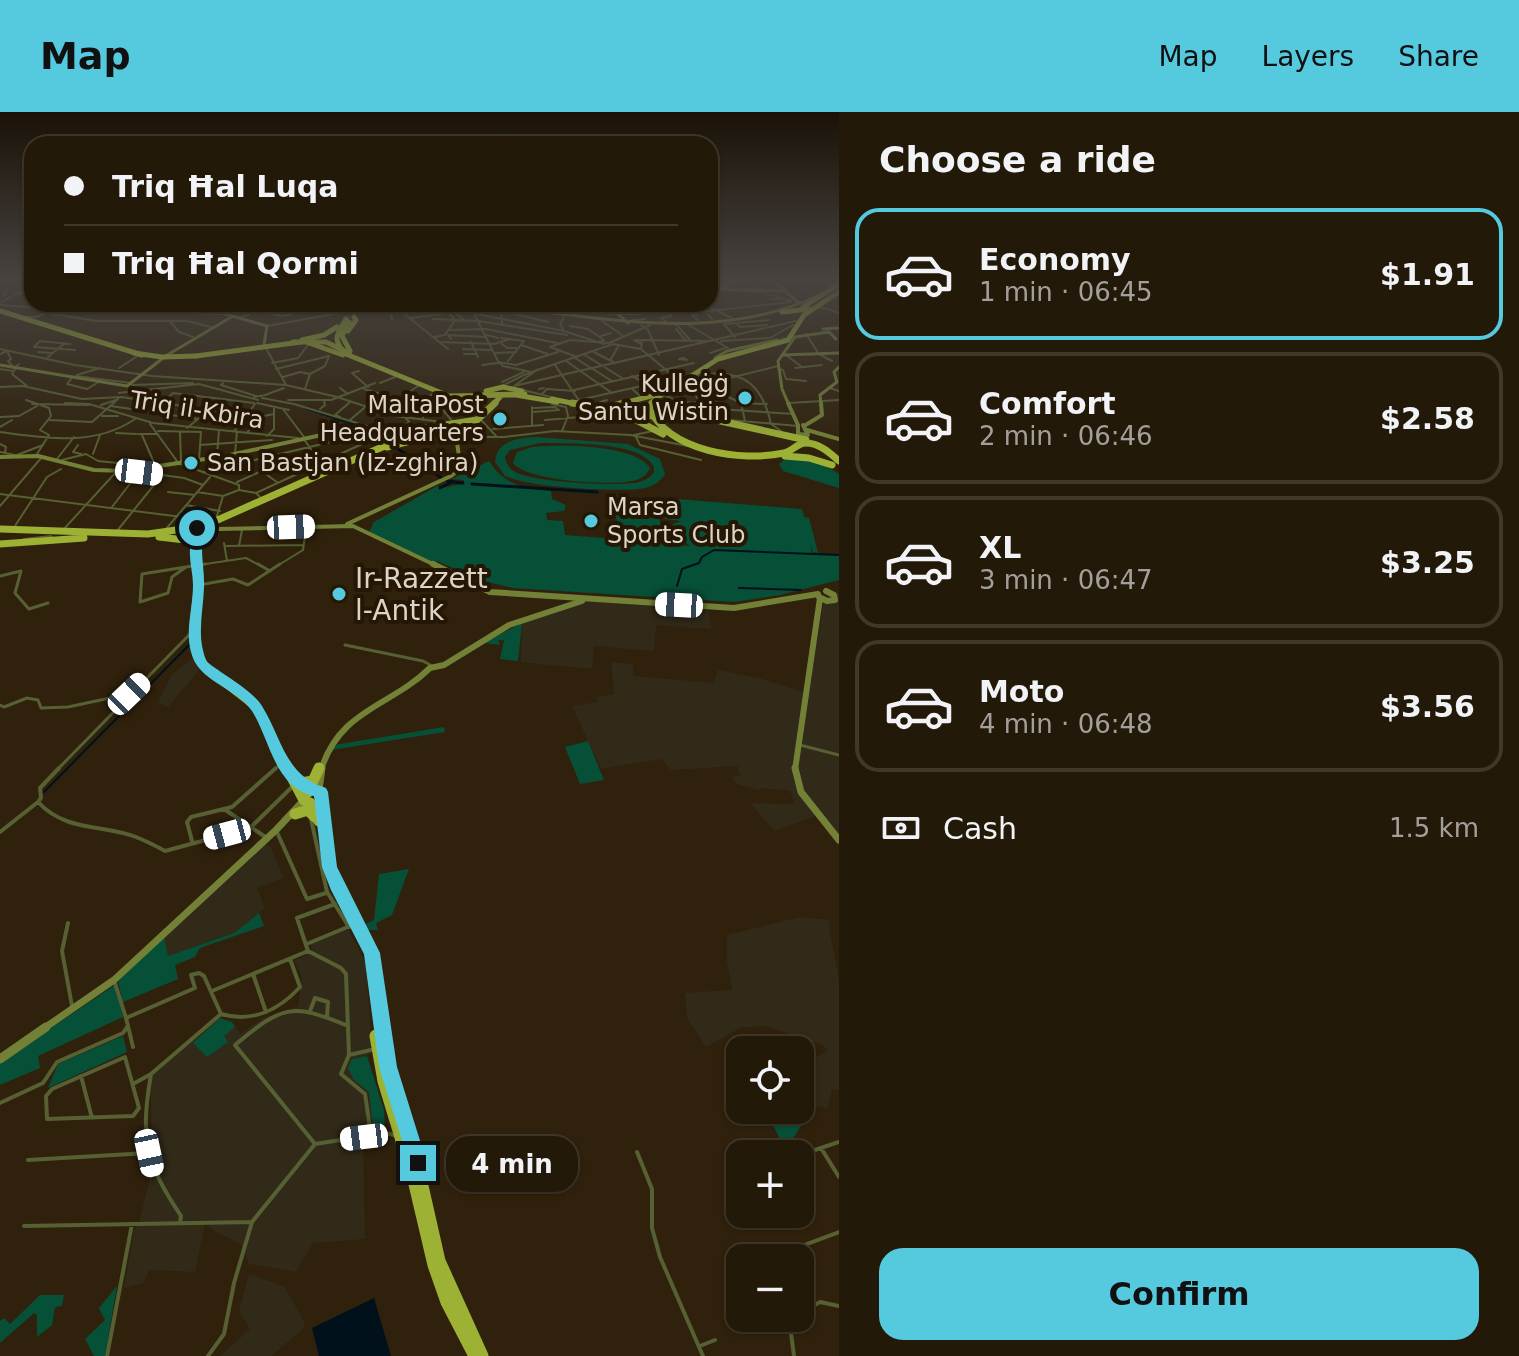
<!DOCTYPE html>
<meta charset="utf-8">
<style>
body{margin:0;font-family:"DejaVu Sans",sans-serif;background:#2f2617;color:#f1f3f6;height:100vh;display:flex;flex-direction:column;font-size:30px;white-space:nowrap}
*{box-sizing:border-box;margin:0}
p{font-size:26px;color:#a3a09c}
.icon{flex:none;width:44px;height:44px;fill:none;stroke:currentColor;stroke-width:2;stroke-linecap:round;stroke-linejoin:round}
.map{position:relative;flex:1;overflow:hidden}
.side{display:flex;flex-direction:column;background:#231909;width:680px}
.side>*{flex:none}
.banner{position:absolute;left:24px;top:24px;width:694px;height:176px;border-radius:24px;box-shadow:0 2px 6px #0004,0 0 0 2px #40382a;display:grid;align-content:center;height:176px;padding:0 40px;background:#231909}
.tools{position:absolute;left:726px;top:924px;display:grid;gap:16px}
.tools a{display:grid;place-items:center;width:88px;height:88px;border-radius:16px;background:#231909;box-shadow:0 2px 6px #0004,0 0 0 2px #40382a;font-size:40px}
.end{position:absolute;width:36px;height:36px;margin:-18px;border:10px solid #55cadf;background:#111;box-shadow:0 0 0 4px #111}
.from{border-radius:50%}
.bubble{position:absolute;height:56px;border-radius:24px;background:#231909;box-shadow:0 2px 6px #0004,0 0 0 2px #40382a;font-size:26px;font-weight:700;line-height:56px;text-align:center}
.car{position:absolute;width:24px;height:48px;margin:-24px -12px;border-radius:10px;box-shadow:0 0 6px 2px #0007;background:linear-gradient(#fff 24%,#345 0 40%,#fff 0 76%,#345 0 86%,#fff 0)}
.banner b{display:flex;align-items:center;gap:28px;height:76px;font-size:30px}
.banner b+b{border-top:2px solid #40382a}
.banner i{width:20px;height:20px;background:#f1f3f6}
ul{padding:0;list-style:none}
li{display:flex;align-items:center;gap:24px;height:132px;margin:0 16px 12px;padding:0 24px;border:4px solid #40382a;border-radius:24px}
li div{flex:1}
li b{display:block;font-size:30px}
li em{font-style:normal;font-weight:700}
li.selected{border-color:#55cadf}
li>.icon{width:72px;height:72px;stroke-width:1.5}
h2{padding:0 40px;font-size:36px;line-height:96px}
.pay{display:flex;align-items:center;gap:20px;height:88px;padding:0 40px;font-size:30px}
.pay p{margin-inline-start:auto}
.action{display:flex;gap:16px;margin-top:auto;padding:16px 40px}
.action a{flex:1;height:92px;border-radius:24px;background:#55cadf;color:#111;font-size:32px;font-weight:700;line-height:92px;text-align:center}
header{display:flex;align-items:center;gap:48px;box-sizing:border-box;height:112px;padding:0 40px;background:#55cadf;color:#111}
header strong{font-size:38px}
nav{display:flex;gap:44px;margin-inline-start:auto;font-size:28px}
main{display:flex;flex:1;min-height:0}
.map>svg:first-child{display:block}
.industrial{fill:#312a19}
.green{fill:#075038;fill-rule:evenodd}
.water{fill:#00111b}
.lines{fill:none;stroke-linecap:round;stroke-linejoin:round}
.stream{stroke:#00111b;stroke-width:2}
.canal{stroke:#00111b;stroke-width:3}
.secondary-tunnel{stroke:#493c28;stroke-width:3;stroke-dasharray:3 2;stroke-linecap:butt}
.highway-tunnel{stroke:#493c28;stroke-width:5;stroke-dasharray:5 3;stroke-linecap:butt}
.street-far2{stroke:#566033;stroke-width:2}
.street-far1{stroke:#566033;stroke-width:3}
.street{stroke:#566033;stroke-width:4}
.secondary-far4{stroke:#738137;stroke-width:3}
.secondary-far3{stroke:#738137;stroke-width:4}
.secondary-far2{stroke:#738137;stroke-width:6}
.secondary-far1{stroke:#738137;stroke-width:7}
.secondary{stroke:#738137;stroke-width:9}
.highway-far4{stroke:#9db235;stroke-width:5}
.highway-far3{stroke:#9db235;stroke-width:7}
.highway-far2{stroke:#9db235;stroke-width:8}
.highway-far1{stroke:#9db235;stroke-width:11}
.highway{stroke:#9db235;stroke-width:13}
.street-bridge{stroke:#566033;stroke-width:2}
.highway-bridge-far1{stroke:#9db235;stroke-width:5}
.highway-bridge{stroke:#9db235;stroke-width:7}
.route{fill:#55cadf}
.poi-dot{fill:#55cadf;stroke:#251704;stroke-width:3}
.labels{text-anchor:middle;stroke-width:8;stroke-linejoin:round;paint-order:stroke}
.far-poi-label{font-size:24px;fill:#ddd4c8;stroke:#251704;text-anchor:end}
.far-street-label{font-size:24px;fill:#ddd4c8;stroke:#251704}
.poi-label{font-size:28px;fill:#ddd4c8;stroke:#251704;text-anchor:start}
</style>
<header>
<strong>Map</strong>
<nav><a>Map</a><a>Layers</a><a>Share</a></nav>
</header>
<main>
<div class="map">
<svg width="839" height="1244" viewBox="0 0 839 1244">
<rect width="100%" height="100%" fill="#2f210c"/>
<path class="industrial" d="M839 481V723L821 702 774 719 750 691 795 692 790 679 762 676 760 678 736 672 732 665 741 664 737 654 671 658 661 647 601 657 572 594 598 590 597 585 614 582 611 550 633 552V564L714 571 718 558 759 566 809 582 824 485Z
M592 489 708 498 712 517 656 513 654 539 594 534 592 557 521 550 522 511 576 491Z
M195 544 201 556 168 595 158 591 171 563Z
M263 733 271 734 283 766 257 776 265 796 234 821 168 844 164 824Z
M800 805 832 808 828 810 839 867V979L832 977 828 996 812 993V971L800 960 807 950 828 939 823 933 765 914 740 916 706 935 687 906 685 881 732 878 727 849V823Z
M348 817 366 852 372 938 367 944 352 947 354 968 369 980 373 1016 363 1024 365 1127 313 1131 296 1160 249 1152 241 1132 216 1120 205 1111 195 1160 150 1158 143 1171 124 1176 134 1118 139 1110 153 1055 150 964 220 906 232 910 240 922 263 906 298 895 302 866 294 848 308 843 312 837 310 831Z
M249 1162 284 1174 305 1211 304 1216 271 1244H220L250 1217 239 1199Z"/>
<path class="green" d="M537 325 628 332 660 347 665 362C659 372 649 376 638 377 613 380 526 375 505 364L495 350C497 328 518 326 537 325ZM540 331C567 332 640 328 654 355V360C650 366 646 368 639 370 619 375 539 370 520 362 512 359 506 354 505 345L510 338Z
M532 335C558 332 636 332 650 356 647 362 643 366 636 368 615 375 526 369 513 351L517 340Z
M785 347C804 347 823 350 839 362V376L783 359 779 352Z
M489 349C505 373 523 377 551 379L552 387 566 393 564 399 546 401 547 408 563 409 565 423 616 427 625 432 649 430 690 434 666 415 681 409 665 407 664 386 802 397 804 405 809 406 818 441 813 440 810 431 812 442 839 443V468L780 483 734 490 513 476 483 469 437 449 434 451 369 420 374 410 437 374 441 376 463 372 464 368 452 367Z
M612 383 622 384 623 393 636 389 656 396 662 417 644 425 619 417 615 401H609V395L622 393 612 392Z
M522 511 518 549 500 547 504 528H498L500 533 484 531Z
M444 615 445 620 331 638 334 633Z
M588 629 604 668 580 672 565 635Z
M409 757 392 803 376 811 378 818H367L364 813 374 808 379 762Z
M259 801 264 814 200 836 195 845 175 853 178 867 123 890 118 870 131 853 164 824 168 844 234 821Z
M115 873 123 905 38 944 40 956 0 973V950Z
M220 906 232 910 235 915 224 924 228 930 207 945 193 931Z
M123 924 127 940 48 976 58 952Z
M367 944 384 998 385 1017 373 1016 369 980 354 968 348 956 352 947Z
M800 960 812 971C812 997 804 1012 788 1033L779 1025 765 998H800Z
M117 1174 105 1244H94L85 1227 105 1208 99 1196Z
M40 1183H64L62 1194 55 1195 52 1213 37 1225V1203L34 1201 0 1231V1209L4 1206 10 1212Z"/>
<path class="water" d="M374 1186 391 1244H319L312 1216Z"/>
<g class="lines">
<path class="stream" d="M677 474 682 457 699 451 702 445 714 438 839 443
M739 476 801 478
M44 680 191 531"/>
<path class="canal" d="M306 296 374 319
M377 321 388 330
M395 335 443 367
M447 369 463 371
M472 372 597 380
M440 376 452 370"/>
<path class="secondary-tunnel" d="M777 228 796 222"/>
<path class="highway-tunnel" d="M346 207 362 192"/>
<path class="street-far2" d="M753 165 762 180 791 189
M830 165 832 172
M0 168 28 173
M710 169 724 174
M716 171 731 170
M710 174 719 177
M17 181 32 184
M4 184 10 170
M771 187 783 186
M0 191 30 174
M243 192 248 203
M272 192 285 195 302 192
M345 192 355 199
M453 192V199L464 208
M469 192 498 249
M555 192 571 200 565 203
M581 192 583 198
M597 192 609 202H640
M703 192 732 206
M0 193 52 197
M501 193 502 213
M408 194 419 200 426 197 421 193
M560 195 579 192
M820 195 839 201
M55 196 60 192
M391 196 392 207
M397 196 448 237
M521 196 527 192
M531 197 540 192
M257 199 282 204 334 192
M502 199 548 210
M669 200 711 199 791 190
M47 201 96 209H187L211 215
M667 201 672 204 661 206 669 212
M698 202 692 203 698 208
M708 202 712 207
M54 203 59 198 222 202
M26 205H36L49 199
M240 206 269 192
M411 206 462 199 564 219 604 232
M433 207 478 209 567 223
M633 208 645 207
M170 209 179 220 193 225
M602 209 622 223
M675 211 691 229
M736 211 740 215 767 213
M687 212 728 236
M724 212 769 208
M724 212 735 225
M641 213 648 218 659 243
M267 214 350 199 425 192
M570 214 588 217 604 228 599 230
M563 217 560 213 565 203
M676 217 686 229
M449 218 486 217 557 231
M806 222 819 242 832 249
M487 223 498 226
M601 224 611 221
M434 225 445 223 455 208 448 200
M501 226 524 229
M451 227 448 223 486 225
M642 228H634L642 232
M721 229 770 226 793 213
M439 230 494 232 510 227
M471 230 478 245
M502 232 507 236H519
M613 232 641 237 677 267
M521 233 548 242
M34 235 75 238
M34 235 40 229 70 232
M266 236 286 273
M0 237 75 253 152 264 286 273 337 285 395 304 442 310
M463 237 491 238
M641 237 642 228 710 229
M38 240 53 241
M594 240 615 251
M496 241 516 240
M710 241 725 236
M0 242 7 239 11 247 8 249 14 256 19 252
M464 242H476
M585 243 622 266
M786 243 802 255
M48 245 65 231
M577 245 550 235 570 228 609 231 650 213
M575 246 612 269
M684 246 687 248 679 247Z
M611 247 619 233
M508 249 524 229
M566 249 612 281
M272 251 298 246 308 233
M482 253 498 251
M555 253 580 290
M16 256 12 262 27 274
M119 256 139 243
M795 256 822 253
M0 257 13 259
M276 257 329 244
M538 257 514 274 796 209
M779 257 783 258 786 267 806 269
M359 259 352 261 368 275
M704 259 712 264 694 265Z
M531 260 503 254 499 250 516 253 558 240
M708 262C746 258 763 276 771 312L781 319
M77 263 100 256
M76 264 131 271
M632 264 656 277 652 280
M712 264 719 269
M283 265 300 260 310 262
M71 267 67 272 87 277 97 271
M637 267 658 270 677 267
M502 270 524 260
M223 271 221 273 256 284
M380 271 395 265
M682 272 692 279 711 304
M132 273 193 271
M703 273 741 291 745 309
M0 275 23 274 82 287 121 285 259 305 274 302
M340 276 348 282
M498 276 526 262 613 232
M689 276 778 254
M830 276 839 279
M305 277 310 262 325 254 329 244
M364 277 398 287
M539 277 544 276
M632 277 639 283
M523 278 555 286
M574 278 694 251
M119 281 199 272 258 288
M173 281 254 291
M542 282 547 277 575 279
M265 283 284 276
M666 284 677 289
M666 284 692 279
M254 285 266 283
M447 285 450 286 443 298 453 310
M262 286 294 292 380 318
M26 288 49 296
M288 288H331L375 271
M579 288 646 273
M600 290 607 288
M65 291 89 292 153 311 298 326
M162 291 173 281
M257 291 289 298
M741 291 767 292
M789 291 839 288
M32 292 89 293
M447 292 487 297
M552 292 566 295 568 304 562 319
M101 293 116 288
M111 294 198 307
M673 294 794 302
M532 295V314
M716 295 714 285H725
M283 297 304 325
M320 297 325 293 324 289
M368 297 376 283
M380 300 418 274
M533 300 559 298 555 295 534 296
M673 300 657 294 662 289 700 291
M684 301H702
M102 304H118
M0 305 19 304 37 294
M340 305 335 303 350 290
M49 308 92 310 118 287
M350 308 364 296
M423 308 425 287 434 281
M481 308 497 325
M545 308 603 303
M730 308 798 314
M150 312 177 349
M0 315 12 308
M187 316 209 298
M493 317 543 313
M219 318 217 344 223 355
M158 319 201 320
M234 319 255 292
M237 319 235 342 242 351
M0 320C47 326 94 335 135 307
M401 320 409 309 406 307
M116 321 136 322
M180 321 181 349
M247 321 259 305
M138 322H158
M142 323 155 353
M634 323 653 319
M267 324 274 317V295
M457 325H504L555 319 630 323 688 334
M636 325 640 333 701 348
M303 326 313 340 327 349
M0 332 6 335 5 340
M78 333 73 340 81 342
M200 333 272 328
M0 340 15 343
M37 342 49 323 40 318 51 304 49 296
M93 342 100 323
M17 343 43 333
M297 345 314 356
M57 347 74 325
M62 348 86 342 98 349 147 354
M199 348 201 320
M175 350 239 373V378L223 384 197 380
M133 359 184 366 203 373
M262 359 278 371
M204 360 360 323 375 326 256 381
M237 370 295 344 313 340
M239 378 256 381 261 386
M168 380 195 383
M0 382 182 405
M186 393 220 399
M0 394 42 345
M112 395 139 360
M181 399 190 410 200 412
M216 407 223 384
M13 417 47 365 61 357
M166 417 210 365
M63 418 117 359
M117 419 162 363
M24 427 51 424 54 427
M224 431 227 449
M225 434 304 433
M239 434 242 418
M192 454 246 446 261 454
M277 454 303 438 306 416"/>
<path class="street-far1" d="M258 452 270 459
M186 455 172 465 168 481 140 490 142 462Z
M186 455 205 452
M0 464 21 459 15 481 29 497 48 491
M199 473 233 467 248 473 280 452
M345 533 423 549 434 555
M0 593 4 595 27 586 38 588 41 596 68 595 129 582
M800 633 839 643
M57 658 191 521
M274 658 283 650"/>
<path class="street" d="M38 690C66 720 101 712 136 725 146 729 156 734 165 739L250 716 292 675
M224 697 267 726
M311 707 327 780 349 815
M276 718 307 787 326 781
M0 720 38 690 41 686 40 676 59 656
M192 729 187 710 191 705 232 695 276 656
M68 811 62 839 72 894
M309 831 350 814
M308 839 341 856 346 862 349 943 341 962 365 982 371 1023
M308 839 297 806 335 792
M253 862 266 900
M114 868 126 906
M212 879 308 839
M310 899 315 886 328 890 327 905
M221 902C252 911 279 898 300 875L290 847
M128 914 133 935
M349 943 371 938
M125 945 139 996 133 1004 47 1007 46 984 52 977Z
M151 962C140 1027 145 1050 181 1104L180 1111
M81 964 92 1006
M133 972 151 962 221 902
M0 991 43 971 57 950 123 921 128 914 126 906 195 876 191 863 199 861 204 864 221 902
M315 1032 235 933C282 894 291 890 348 914
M821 1036 839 1065
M637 1040 652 1077V1116L660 1145 703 1244
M800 1043 839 1030
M28 1048 148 1041
M777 1102 778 1110
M24 1114 252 1110
M780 1146V1142L839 1120
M800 1201 820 1190 839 1194
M789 1206 794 1244
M700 1234 715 1228
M107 1244 132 1112
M208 1244 224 1222 234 1171 252 1110 315 1032 385 1021 394 1023"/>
<path class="secondary-far4" d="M769 165 799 191
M720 176 745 165
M710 177 786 179
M466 192C584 199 706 237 819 183
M607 192 628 211
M215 199 267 214 264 233
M823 217 839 216
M169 242 233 204
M782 243 839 241
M715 246 727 239 777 228
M0 253 127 274 167 243
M789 293 782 277 778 249 795 225 829 220 836 227
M821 293 820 283 837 270 834 260 839 255"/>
<path class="secondary-far3" d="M788 291 798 313
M798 313V322L808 323 803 313
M804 314 822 303 821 291
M807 318 839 327
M0 345 38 344 94 358 126 359 225 344 326 322 397 321
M213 412 212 415 218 417 353 414 437 454
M347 412 451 364 461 356 456 325 412 328"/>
<path class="secondary-far2" d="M433 452 490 480 734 496 818 482
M819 485 827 489 835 488 834 483 826 479
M321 658C340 597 390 595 430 556L444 553 509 513 582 489
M795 658 820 486"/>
<path class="secondary-far1" d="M795 656 801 680 839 728
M319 678 322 656
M43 917 114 868 276 718 304 688"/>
<path class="secondary" d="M0 947 46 915"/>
<path class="highway-far4" d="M803 195 839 172
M0 199 142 243
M782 200 809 197
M346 207C336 223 332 228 346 242L449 284 516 283 557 290
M349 210 342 224 350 239
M348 219 356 208 354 205
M302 228 324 223 337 215
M309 231 343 243
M196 244 301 230
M486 279 503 275 522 279
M552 287 581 293
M493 293 500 285
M616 293 651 284
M651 293 655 287 718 247 788 228 804 203 839 180"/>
<path class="highway-far3" d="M572 291 643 302
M652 291 649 296C670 340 741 350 784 341 793 339 797 331 806 331 819 331 830 341 839 349
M606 296 623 291
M653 302 707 306 806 328
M630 305 663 322
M407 319 477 308 495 291
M387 335 410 329 413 324 400 320 392 327
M785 344 809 346 832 353
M0 417 148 422 204 414 389 332 392 327
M159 425 185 428 198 422
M196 425 198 454
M0 432 84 426"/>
<path class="highway-far2" d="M198 452C200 483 189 515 199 544 205 561 245 583 258 598 270 612 276 641 288 658
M318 658 320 655"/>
<path class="highway-far1" d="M287 656 304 688
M301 671 313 669 319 656
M303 684 312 677 321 680 332 764 367 828 374 850 383 917
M310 691 319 709
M295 702 308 698 315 705"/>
<path class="highway" d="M383 915 388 955 412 1030 439 1149 482 1244
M376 924 384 969 414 1068 434 1153 447 1190 475 1244"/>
<path class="street-bridge" d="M677 267 682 272"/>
<path class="highway-bridge-far1" d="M293 230H326L349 241
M134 241 162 245 196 244
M478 283 525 282"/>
<path class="highway-bridge" d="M643 303 654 304"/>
</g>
<linearGradient id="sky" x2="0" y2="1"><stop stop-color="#1a1207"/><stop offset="0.49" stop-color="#474340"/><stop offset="1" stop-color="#474340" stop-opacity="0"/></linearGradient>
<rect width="839" height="340" fill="url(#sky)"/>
<path class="route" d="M193 414H201L204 419C199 439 205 456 204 476 203 501 196 526 207 550 221 561 253 579 262 594 282 626 285 664 326 676L328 680 337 755 380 841 397 955 427 1051 425 1058 418 1060 411 1058 409 1051 379 955 364 842 331 778 322 755 314 684C274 675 270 627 252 599 236 575 198 570 191 540 185 518 193 496 193 473 193 461 189 449 190 437 190 429 194 421 193 414Z"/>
<g class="poi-dot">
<circle cx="745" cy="286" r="8"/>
<circle cx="500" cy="307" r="8"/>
<circle cx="191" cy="351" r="8"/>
<circle cx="591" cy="409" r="8"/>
<circle cx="339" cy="482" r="8"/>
</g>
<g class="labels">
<g class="far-poi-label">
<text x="729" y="280">Kulleġġ<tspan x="729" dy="28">Santu Wistin</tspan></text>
<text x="484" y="301">MaltaPost<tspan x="484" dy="28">Headquarters</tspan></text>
<text x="207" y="359" text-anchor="start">San Bastjan (Iz-zghira)</text>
<text x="607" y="403" text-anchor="start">Marsa<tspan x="607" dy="28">Sports Club</tspan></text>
</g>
<g class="far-street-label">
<text transform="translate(197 298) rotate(9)" y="8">Triq il-Kbira</text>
</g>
<g class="poi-label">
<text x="355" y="476">Ir-Razzett<tspan x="355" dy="32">l-Antik</tspan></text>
</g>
</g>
</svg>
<div class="tools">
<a><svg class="icon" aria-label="locate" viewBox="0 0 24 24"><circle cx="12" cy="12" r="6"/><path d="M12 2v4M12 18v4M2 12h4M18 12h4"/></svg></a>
<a>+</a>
<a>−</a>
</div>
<i class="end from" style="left:197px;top:416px"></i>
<i class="end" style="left:418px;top:1051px"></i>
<div class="bubble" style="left:446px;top:1024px;width:132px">4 min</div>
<i class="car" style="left:139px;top:360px;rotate:97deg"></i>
<i class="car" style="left:291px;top:415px;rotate:88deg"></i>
<i class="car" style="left:679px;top:493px;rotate:273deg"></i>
<i class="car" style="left:129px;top:582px;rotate:46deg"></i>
<i class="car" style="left:227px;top:722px;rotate:255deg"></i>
<i class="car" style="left:364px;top:1025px;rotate:263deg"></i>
<i class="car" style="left:149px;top:1041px;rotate:168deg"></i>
<div class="banner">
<b><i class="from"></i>Triq Ħal Luqa</b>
<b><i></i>Triq Ħal Qormi</b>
</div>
</div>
<section class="side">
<h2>Choose a ride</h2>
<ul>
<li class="selected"><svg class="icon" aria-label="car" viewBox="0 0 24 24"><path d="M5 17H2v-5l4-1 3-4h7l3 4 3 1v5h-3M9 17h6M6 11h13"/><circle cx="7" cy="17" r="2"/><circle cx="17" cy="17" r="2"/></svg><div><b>Economy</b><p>1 min · 06:45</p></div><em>$1.91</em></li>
<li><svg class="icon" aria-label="car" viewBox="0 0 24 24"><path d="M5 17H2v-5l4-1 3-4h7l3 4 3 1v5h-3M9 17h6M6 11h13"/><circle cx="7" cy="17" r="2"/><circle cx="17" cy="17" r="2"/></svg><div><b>Comfort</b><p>2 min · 06:46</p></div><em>$2.58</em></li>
<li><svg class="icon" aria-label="car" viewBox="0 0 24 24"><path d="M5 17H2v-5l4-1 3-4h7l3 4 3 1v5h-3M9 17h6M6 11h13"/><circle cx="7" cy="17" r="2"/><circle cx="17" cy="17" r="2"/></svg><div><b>XL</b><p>3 min · 06:47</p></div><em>$3.25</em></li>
<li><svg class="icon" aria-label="car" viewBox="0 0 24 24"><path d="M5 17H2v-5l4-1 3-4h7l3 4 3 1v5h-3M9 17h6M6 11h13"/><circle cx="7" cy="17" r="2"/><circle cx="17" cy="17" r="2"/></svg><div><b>Moto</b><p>4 min · 06:48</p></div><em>$3.56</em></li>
</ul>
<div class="pay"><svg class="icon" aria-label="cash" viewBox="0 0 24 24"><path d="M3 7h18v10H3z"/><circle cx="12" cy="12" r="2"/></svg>Cash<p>1.5 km</p></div>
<div class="action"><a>Confirm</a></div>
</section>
</main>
